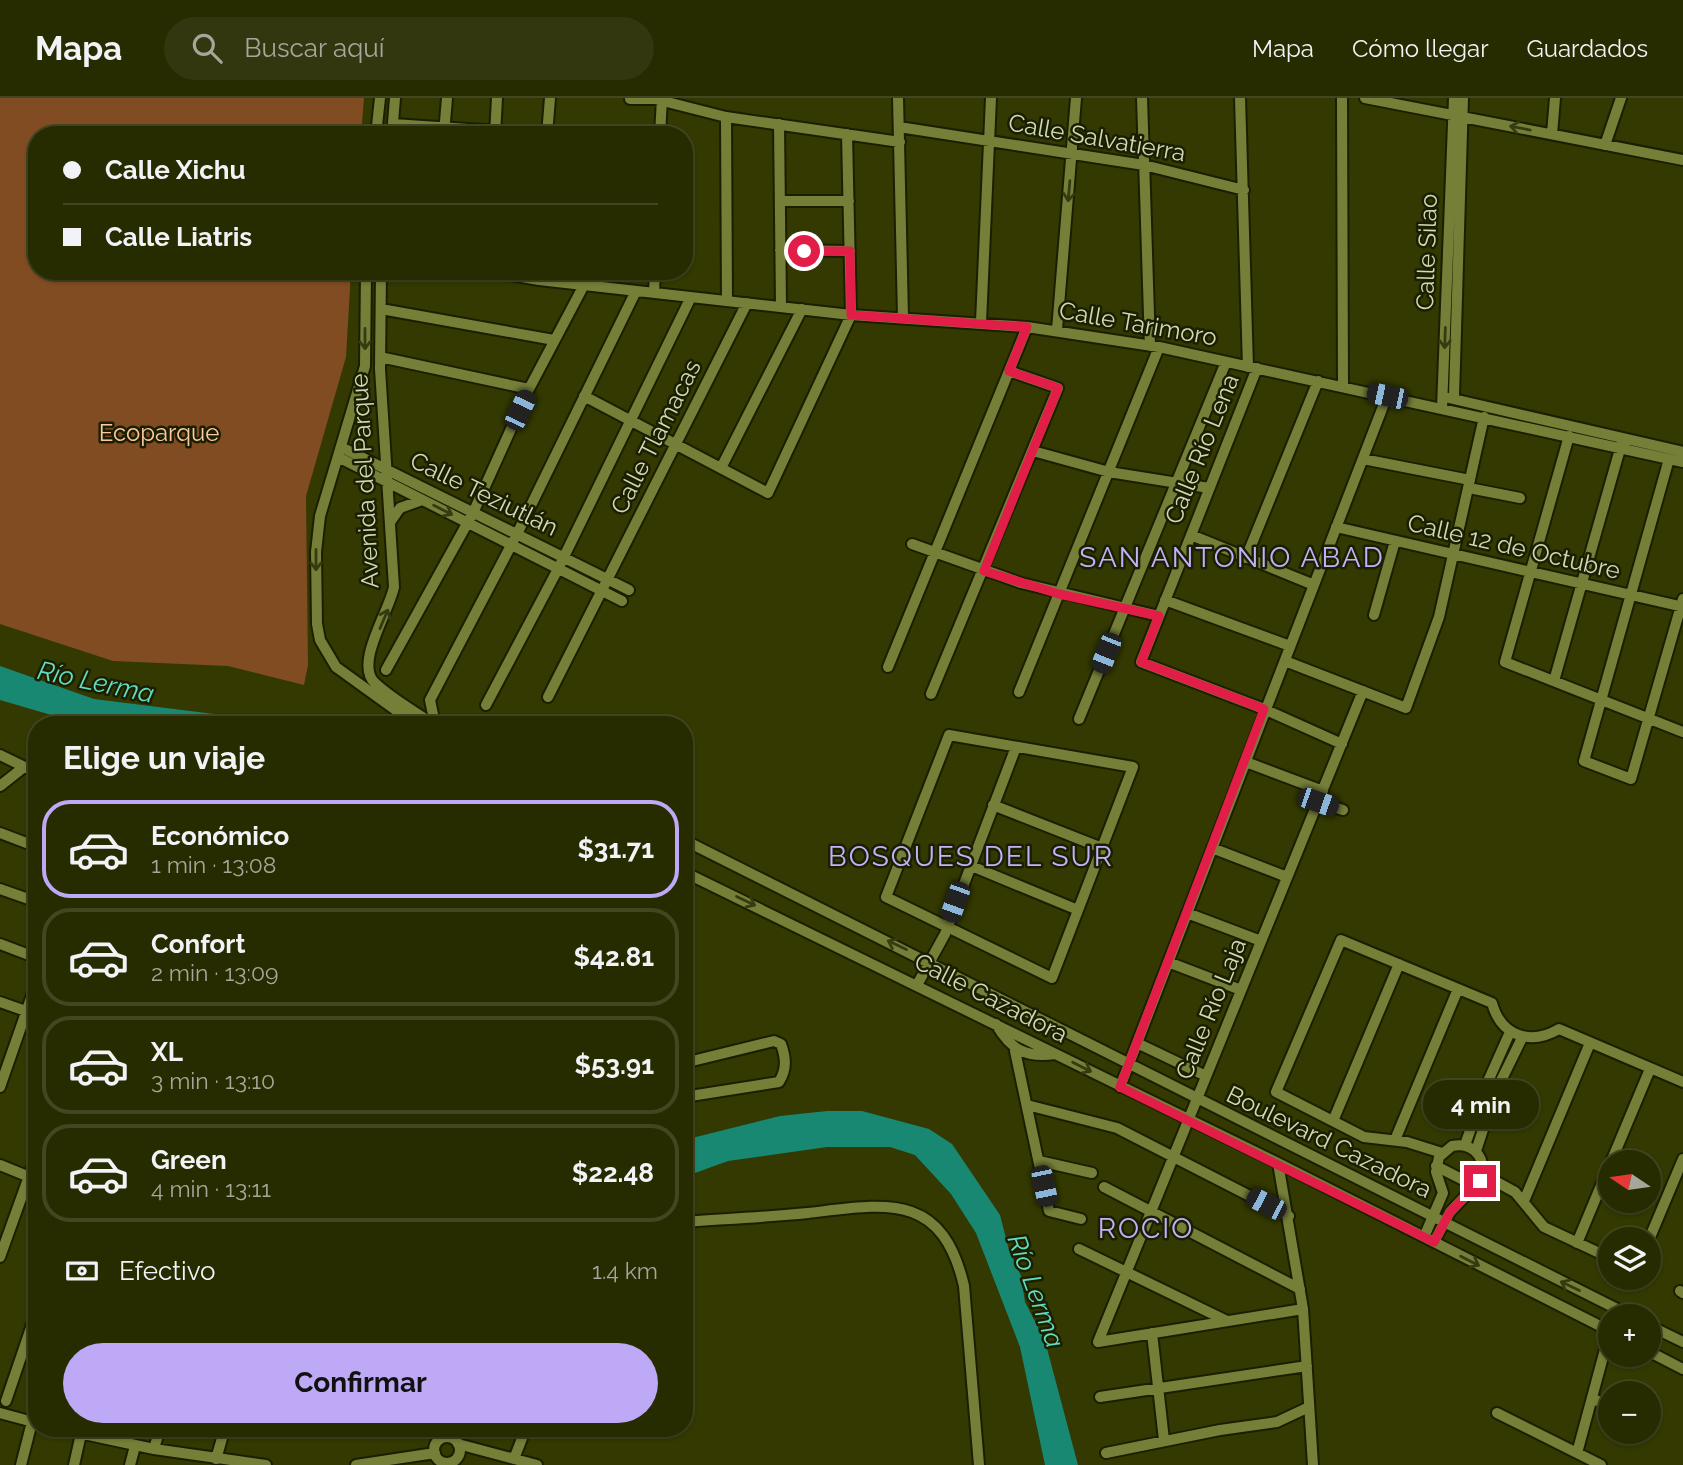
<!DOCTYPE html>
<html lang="es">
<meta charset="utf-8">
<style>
body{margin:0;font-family:Raleway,sans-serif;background:#32370f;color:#f1f3f6;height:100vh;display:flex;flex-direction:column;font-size:26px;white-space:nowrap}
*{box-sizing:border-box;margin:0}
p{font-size:23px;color:#a4a799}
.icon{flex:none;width:38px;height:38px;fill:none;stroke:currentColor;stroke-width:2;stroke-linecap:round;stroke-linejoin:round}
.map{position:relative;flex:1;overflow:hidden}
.panel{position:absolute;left:28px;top:618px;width:665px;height:721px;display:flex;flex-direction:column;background:#262b00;border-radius:28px;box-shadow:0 2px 5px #0004,0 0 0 2px #424722}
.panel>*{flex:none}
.banner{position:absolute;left:28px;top:28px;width:665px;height:154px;border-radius:28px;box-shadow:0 2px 5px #0004,0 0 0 2px #424722;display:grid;align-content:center;height:154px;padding:0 35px;background:#262b00}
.needle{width:46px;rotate:283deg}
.controls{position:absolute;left:1598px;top:1052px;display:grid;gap:14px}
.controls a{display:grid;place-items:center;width:63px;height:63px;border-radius:50%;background:#262b00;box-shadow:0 2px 5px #0004,0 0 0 2px #424722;font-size:35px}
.end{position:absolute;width:32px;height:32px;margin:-16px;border:9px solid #e11d48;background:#fff;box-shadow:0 0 0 4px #fff}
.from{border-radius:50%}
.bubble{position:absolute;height:49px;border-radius:24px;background:#262b00;box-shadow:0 2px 5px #0004,0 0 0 2px #424722;font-size:23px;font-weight:700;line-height:49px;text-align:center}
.car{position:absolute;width:21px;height:42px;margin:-21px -10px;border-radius:9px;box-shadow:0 0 5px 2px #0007;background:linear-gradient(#222 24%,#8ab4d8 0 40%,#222 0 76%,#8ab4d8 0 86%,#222 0)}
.banner b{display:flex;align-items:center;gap:24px;height:66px;font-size:26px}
.banner b+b{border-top:2px solid #424722}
.banner i{width:18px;height:18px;background:#f1f3f6}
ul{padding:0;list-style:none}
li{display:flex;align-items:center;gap:21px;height:98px;margin:0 14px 10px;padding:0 21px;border:4px solid #424722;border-radius:28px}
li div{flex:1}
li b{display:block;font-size:26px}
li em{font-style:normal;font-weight:700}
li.on{border-color:#bda9f5}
li>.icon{width:63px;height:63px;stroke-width:1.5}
h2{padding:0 35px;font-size:32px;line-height:84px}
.pay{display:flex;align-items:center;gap:18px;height:77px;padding:0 35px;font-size:26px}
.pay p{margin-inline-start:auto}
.button{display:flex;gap:14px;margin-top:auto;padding:14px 35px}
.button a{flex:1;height:80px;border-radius:42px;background:#bda9f5;color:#111;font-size:28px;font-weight:700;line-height:80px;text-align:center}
header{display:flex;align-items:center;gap:42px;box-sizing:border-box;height:98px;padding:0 35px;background:#262b00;border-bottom:2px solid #424722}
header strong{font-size:33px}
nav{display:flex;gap:38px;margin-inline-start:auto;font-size:24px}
.search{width:490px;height:63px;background:#32370f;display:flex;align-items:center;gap:18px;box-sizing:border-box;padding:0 24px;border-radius:38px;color:#a4a799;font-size:26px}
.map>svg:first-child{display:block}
.green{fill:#814c22}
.water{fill:#198873}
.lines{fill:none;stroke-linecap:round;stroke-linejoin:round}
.minor-casing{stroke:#1b1f00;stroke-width:14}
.minor{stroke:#757f38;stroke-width:10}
.oneway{stroke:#363c12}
.route{stroke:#e11d48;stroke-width:9}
.labels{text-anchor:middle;stroke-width:5;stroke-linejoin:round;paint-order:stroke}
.street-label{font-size:24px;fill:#d1d8b4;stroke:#1b1f02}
.park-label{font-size:24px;fill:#fcc7a2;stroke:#1b1f02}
.water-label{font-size:26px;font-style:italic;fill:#63dec2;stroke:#1b1f02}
.quarter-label{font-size:28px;letter-spacing:2px;fill:#c4b1f8;stroke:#1b1f02}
</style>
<header>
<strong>Mapa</strong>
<div class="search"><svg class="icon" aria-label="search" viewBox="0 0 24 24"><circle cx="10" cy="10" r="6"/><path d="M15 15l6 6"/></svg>Buscar aquí</div>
<nav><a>Mapa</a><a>Cómo llegar</a><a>Guardados</a></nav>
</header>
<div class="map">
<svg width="1683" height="1367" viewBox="0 0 1683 1367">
<rect width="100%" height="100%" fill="#333900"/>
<path class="green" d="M0 0H364L361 37H37V173H351L346 259 306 398 308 567 304 587 228 568 113 563 0 526Z"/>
<path class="water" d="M0 568 94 601 293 626H82L0 602Z
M827 1013H862L929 1031 952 1046 1000 1117 1009 1152 1021 1178 1025 1204 1045 1243 1078 1367H1045L1020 1249 976 1135 951 1096 915 1057 890 1049H827L728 1063 684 1079V1042L780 1018Z"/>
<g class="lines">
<g class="minor-casing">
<path id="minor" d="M898 0 903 219
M1142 0 1150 248
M1240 0 1248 269
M1342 0 1343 288
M1365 0 1683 62
M630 1H655L726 19 900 44
M726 19 727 203
M393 26 558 37
M779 26 781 208
M899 29 1144 67 1244 92
M444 36 447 0
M1552 36 1555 0
M376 37 380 0
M392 37 395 0
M495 37 497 0
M547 37 550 0
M660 37 662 0
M1605 47 1621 0
M780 103H849
M780 152 850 153
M366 173 365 268 320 418 316 454 317 526 320 542 336 569 415 626
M381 173 380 271 394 489C389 514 354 566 375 585 392 601 414 613 433 626
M486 173 539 182 851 217 1027 229 1159 249 1683 364
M654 195 655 173
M381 211 554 242
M981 224 991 0
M1057 232 1076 0
M380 259 529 291
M1257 270 1141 564 1264 611 1342 646
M584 298 768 395 851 217 847 36
M1454 298 1463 0
M1449 300 1683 354
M1442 310 1454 0
M1569 338 1505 564 1683 634
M341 349 629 492
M1033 353 1109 374 1209 390
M338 359 622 503
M1363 361 1470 382
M1669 361 1584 663 1631 681 1683 501
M721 370 802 211
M1469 390 1520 400
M391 423 400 410 422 402
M1336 429 1683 509
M1191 437 1314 487
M912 446 1021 485 1159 518
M1246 460 1318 283
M1165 502 1290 548
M1374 517 1395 443
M1285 563 1406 610 1439 519 1484 319
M888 569 1027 229
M386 572 473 415 529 291 584 187
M1554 583 1622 344
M1019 594 1159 249
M931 596 1058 290 1009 273
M548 599 747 205
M486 607 558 471 691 199
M1079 621 1226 264
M435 626 430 602 517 436 636 193
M949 637 1133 669 1052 880 886 799Z
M0 657 37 675
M1246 664 1323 693
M0 688 24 669
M1318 704 1343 712
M993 707 1102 750
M0 735 37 749
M684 742 1631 1218
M1212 750 1287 779
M969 767 1078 812
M684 774 1278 1065 1610 1233
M0 791 37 804
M1187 815 1261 843
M0 846 37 860
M1168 864 1241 892
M917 887 945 836 1016 649
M0 904 37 917
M996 926C1011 952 1026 960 1055 956
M1137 945 1206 978
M1015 953 1049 1113 1081 1121
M684 965 774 943 781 946C786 960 787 971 779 984L684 999
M0 989 37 883
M1120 989 1387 298
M1027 1007 1117 1030 1289 1118
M1333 1023 1399 866
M1395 1042 1458 891
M1465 1047 1485 990 1510 934
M1476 1053 1495 995 1522 940
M1442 1055 1407 1044 1364 1039 1276 994 1341 842 1492 905C1501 938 1530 948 1559 931L1683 984
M1039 1063 1092 1075
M1611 1064 1650 971
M1278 1065 1303 1211 1313 1367
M0 1067 37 1082
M1436 1068 1475 1088
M1482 1076 1515 1094 1544 1129 1610 1160
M1104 1089 1300 1191
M1524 1103 1590 945
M684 1124C726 1121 767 1119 808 1115 886 1106 942 1093 964 1188L979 1367
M1424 1139 1443 1095 1436 1074 1439 1059 1452 1048C1471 1044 1485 1057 1482 1076L1475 1088 1450 1114 1434 1144
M1648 1144 1683 1061
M1577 1145 1610 1066
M1079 1151 1227 1223
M0 1159 37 1056
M1680 1193 1683 1195
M1648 1227 1683 1244
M1152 1235 1164 1342
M1098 1244 1363 593
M1098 1244 1303 1211
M1648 1253 1683 1271
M1100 1299 1307 1268
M1592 1300 1610 1309
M6 1303 37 1212
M0 1315 37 1325
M1497 1315 1601 1367
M56 1330 154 1351 266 1367
M434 1352a13 13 0 1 1 26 0a13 13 0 1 1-26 0Z
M458 1346 537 1367
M154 1351 160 1330
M1106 1355 1220 1332 1277 1324 1309 1309
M1577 1355 1610 1233
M216 1361 225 1330
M514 1361 526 1330
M21 1367 32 1324
M74 1367 81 1336
M130 1367 135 1348
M356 1367 435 1355"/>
</g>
<use href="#minor" class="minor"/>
</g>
<defs><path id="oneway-shaft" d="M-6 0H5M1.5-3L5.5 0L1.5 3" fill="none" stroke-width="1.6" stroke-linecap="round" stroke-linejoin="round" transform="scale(1.75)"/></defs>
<g class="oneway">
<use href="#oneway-shaft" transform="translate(1520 30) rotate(-169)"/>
<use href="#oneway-shaft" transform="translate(1069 93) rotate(95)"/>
<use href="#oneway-shaft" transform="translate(1445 240) rotate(92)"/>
<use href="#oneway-shaft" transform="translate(365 241) rotate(90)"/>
<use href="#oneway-shaft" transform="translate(443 412) rotate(27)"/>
<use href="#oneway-shaft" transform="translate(316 462) rotate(90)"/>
<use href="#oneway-shaft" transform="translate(384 521) rotate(-67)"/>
<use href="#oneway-shaft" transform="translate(746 803) rotate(26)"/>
<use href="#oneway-shaft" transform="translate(897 847) rotate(-154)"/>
<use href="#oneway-shaft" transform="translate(1082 969) rotate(27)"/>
<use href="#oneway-shaft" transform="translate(1470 1163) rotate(27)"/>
<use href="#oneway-shaft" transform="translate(1570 1188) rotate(-154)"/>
</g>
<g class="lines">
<path class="route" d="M804 153H850L851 217 1027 229 1009 273 1058 290 984 473 1059 496 1159 518 1141 564 1264 611 1120 989 1434 1144 1450 1114 1480 1083"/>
</g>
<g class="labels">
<g class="street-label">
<text transform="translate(1097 40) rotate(10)" y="8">Calle Salvatierra</text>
<text transform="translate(1427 154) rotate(-88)" y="8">Calle Silao</text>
<text transform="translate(1138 226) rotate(10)" y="8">Calle Tarimoro</text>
<text transform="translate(656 339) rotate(-63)" y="8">Calle Tlamacas</text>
<text transform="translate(1202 351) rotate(-68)" y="8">Calle Río Lena</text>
<text transform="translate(365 383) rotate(-93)" y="8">Avenida del Parque</text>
<text transform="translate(484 396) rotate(26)" y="8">Calle Teziutlán</text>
<text transform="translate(1514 449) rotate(13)" y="8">Calle 12 de Octubre</text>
<text transform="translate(991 900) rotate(27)" y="8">Calle Cazadora</text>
<text transform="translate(1211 911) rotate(-68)" y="8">Calle Río Laja</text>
<text transform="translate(1329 1044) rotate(26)" y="8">Boulevard Cazadora</text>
</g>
<g class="park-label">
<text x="159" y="343">Ecoparque</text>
</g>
<g class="water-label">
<text transform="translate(96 584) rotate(12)" y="9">Río Lerma</text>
<text transform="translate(1036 1193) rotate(70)" y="9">Río Lerma</text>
</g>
<g class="quarter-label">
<text x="1232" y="469">SAN ANTONIO ABAD</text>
<text x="971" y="768">BOSQUES DEL SUR</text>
<text x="1146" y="1140">ROCIO</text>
</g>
</g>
</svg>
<div class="controls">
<a><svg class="needle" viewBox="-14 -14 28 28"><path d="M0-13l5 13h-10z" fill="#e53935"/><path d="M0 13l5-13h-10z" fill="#a4a799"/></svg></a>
<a><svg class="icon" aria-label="layers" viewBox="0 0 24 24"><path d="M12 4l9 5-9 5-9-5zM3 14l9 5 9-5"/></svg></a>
<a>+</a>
<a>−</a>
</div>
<i class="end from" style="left:804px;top:153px"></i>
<i class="end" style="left:1480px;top:1083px"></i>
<div class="bubble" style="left:1423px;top:982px;width:116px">4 min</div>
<i class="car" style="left:1387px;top:298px;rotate:282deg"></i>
<i class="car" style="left:520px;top:312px;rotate:25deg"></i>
<i class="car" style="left:1106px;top:555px;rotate:202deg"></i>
<i class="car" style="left:1318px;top:704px;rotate:109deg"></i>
<i class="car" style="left:955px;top:804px;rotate:200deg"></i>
<i class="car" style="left:1044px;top:1088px;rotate:168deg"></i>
<i class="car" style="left:1266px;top:1106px;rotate:297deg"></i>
<div class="banner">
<b><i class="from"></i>Calle Xichu</b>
<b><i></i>Calle Liatris</b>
</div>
<section class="panel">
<h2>Elige un viaje</h2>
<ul>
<li class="on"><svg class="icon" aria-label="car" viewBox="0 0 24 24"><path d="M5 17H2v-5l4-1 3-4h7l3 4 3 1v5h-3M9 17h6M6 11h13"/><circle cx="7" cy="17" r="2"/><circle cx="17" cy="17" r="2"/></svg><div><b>Económico</b><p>1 min · 13:08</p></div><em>$31.71</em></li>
<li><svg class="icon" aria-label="car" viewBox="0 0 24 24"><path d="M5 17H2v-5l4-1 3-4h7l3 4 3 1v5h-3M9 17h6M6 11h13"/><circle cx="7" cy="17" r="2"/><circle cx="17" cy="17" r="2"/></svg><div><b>Confort</b><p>2 min · 13:09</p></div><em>$42.81</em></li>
<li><svg class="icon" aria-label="car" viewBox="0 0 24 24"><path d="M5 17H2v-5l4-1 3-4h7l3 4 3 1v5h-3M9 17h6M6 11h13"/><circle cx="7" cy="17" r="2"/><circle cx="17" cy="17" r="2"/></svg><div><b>XL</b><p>3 min · 13:10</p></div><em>$53.91</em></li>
<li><svg class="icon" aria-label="car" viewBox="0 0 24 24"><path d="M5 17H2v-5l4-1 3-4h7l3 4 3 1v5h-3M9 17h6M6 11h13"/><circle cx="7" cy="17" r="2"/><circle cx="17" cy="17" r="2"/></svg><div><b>Green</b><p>4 min · 13:11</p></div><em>$22.48</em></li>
</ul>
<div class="pay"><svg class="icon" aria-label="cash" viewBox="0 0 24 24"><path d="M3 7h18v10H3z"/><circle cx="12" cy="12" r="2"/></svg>Efectivo<p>1.4 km</p></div>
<div class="button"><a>Confirmar</a></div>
</section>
</div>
